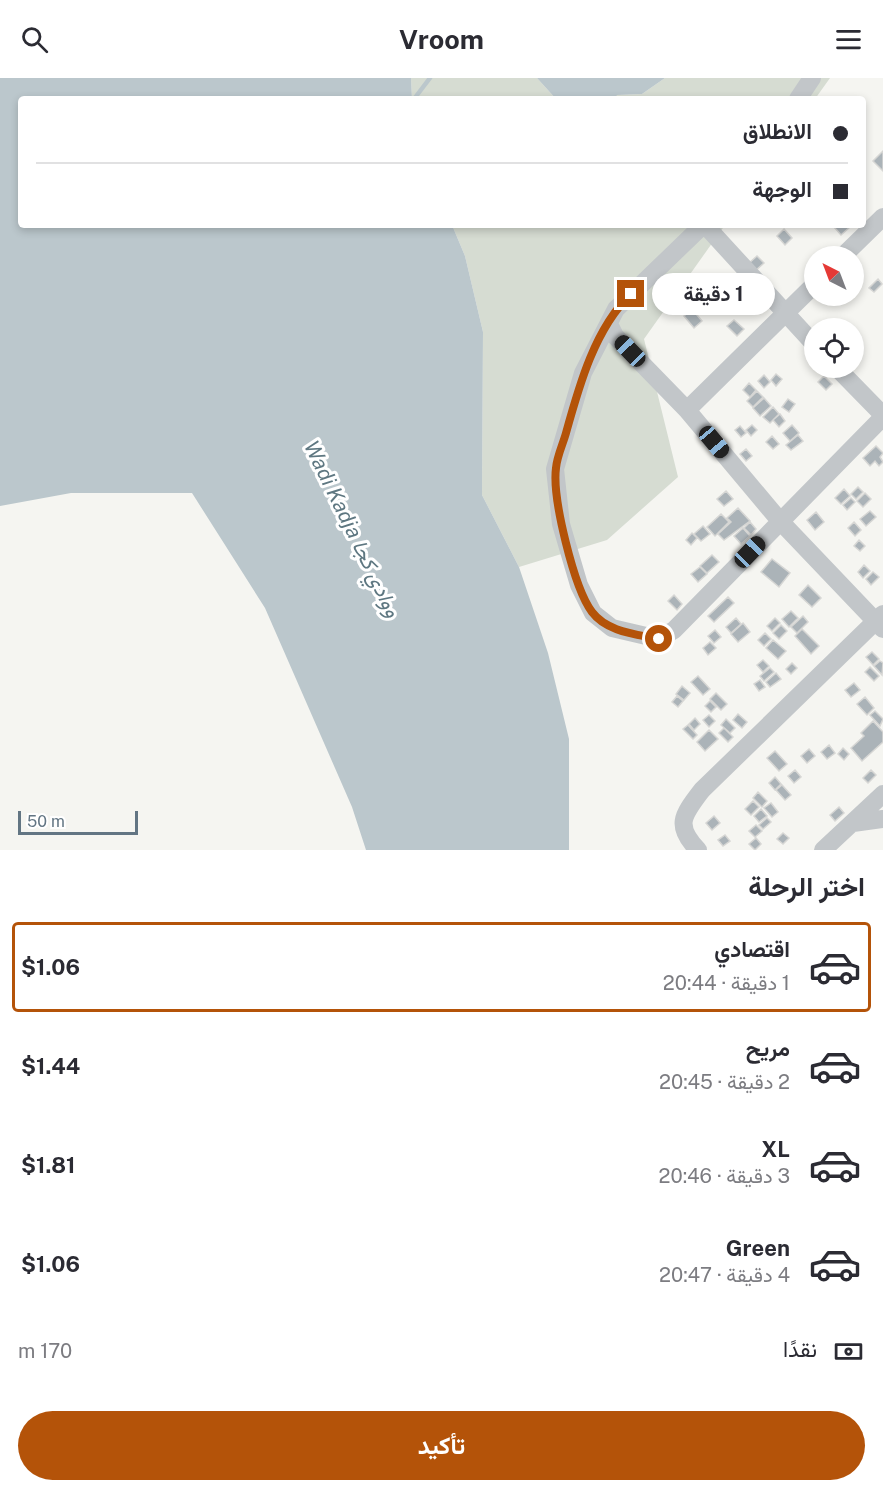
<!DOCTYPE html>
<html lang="ar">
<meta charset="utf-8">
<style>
body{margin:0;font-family:"Public Sans",Vazirmatn,sans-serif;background:#f7f7f7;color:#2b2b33;direction:rtl;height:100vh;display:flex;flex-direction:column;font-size:22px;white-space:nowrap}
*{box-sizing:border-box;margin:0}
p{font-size:20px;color:#7c7c81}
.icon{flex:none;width:33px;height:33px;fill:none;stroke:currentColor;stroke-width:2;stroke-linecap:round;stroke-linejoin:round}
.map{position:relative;height:772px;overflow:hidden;direction:ltr}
.drawer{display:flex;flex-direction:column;background:#fff;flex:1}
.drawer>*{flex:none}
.banner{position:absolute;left:18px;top:18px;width:848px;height:132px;border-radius:6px;box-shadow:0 3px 9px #0003;direction:rtl;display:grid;align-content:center;height:132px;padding:0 18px;background:#fff}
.needle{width:39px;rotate:318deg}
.buttons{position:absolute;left:804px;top:168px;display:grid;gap:12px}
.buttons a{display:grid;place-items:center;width:60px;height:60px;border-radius:50%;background:#fff;box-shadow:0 3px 9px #0003;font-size:30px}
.scale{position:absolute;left:18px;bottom:15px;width:120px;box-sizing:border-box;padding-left:6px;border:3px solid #627583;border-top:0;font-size:16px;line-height:21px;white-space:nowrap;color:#627583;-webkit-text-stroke:4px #fff;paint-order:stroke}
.end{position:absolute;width:27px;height:27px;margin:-14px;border:8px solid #b45309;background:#fff;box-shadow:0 0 0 3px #fff}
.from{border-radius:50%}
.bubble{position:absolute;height:42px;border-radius:21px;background:#fff;box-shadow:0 3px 9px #0003;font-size:20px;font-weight:700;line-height:42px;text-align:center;direction:rtl}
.car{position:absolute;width:18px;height:36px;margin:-18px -9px;border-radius:8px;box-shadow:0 0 4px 2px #0007;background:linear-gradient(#222 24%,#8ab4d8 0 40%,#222 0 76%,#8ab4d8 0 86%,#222 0)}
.banner b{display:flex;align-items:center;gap:21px;height:57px;font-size:22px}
.banner b+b{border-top:2px solid #e1e1e2}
.banner i{width:15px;height:15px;background:#2b2b33}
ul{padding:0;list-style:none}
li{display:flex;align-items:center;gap:18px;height:90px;margin:0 12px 9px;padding:0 6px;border:3px solid transparent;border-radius:6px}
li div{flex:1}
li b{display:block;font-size:22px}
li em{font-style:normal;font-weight:700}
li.on{border-color:#b45309}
li>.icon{width:54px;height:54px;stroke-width:1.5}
h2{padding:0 18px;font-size:27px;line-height:72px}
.pay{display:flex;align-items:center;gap:15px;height:66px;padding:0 18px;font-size:22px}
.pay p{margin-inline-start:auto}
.button{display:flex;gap:12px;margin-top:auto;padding:12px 18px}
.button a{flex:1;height:69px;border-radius:36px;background:#b45309;color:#fff;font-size:24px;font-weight:700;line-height:69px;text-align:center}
header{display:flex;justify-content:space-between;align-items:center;height:78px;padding:0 18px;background:#fff;font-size:27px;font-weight:700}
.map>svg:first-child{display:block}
.green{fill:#d6dcd2}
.water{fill:#bbc7cc}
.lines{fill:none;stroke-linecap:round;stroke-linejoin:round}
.stream{stroke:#bbc7cc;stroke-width:4.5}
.building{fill:#abb3b8;stroke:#d6d6d4;stroke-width:1.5}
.street{stroke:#c2c6c9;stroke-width:18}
.route{stroke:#b45309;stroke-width:8}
.labels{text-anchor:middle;stroke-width:6;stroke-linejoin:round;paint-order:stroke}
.water-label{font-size:21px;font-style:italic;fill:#5e7781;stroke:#fff}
</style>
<header><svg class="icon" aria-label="menu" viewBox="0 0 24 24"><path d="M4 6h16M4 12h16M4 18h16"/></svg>Vroom<svg class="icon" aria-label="search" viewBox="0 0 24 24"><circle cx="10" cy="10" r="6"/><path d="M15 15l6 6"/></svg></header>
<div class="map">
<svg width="883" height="772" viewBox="0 0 883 772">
<rect width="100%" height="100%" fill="#f5f5f1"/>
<path class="green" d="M411 0H537L556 21H412Z
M665 0H830L815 21H614L616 17 642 16Z
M452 147H725L644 261 678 399 607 462 519 489 482 417 483 254 465 178Z"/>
<path class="water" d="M0 0H411L412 21H21V147H452L465 178 483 254 482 417 519 489 548 575 569 661V772H366L352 729 265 530 192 415H71L0 428Z
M537 0H665L642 16 617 17 614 21H556Z"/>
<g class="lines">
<path class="stream" d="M414 21 430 0"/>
</g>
<path class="building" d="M883 73V93L873 83Z
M839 147H848L850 149 841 157 835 150Z
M784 151 792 160 785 167 777 158Z
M757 178 764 185 755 193 748 186Z
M878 201 882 206 874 214 869 210Z
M692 231 702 243 694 250 684 238Z
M734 242 744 251 737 258 727 248Z
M776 296 782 301 776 308 771 302Z
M764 297 770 304 764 310 758 303Z
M824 298 832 306 826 312 818 304Z
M749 305 756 312 750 319 743 312Z
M757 313 763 319 753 329 747 323Z
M764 320 771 328 760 338 753 330Z
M788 321 795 326 789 334 782 329Z
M773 329 779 336 770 345 763 339Z
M780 336 785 343 779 349 773 342Z
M752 347 757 352 751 358 746 352Z
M792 347 799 355 790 363 783 355Z
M740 348 746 355 741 359 735 352Z
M798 357 803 363 791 372 786 367Z
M772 358 779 366 773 371 766 364Z
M876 368 883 375 880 379 883 384 879 388 875 383 870 388 863 380Z
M746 371 752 378 746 383 740 376Z
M858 409 863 414 856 421 851 416Z
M844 411 850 418 841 426 835 420Z
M726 413 733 421 724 428 717 421Z
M865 415 871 421 863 429 857 423Z
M851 420 855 424 847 432 843 427Z
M738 430 750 443 724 462 718 456 731 444 727 440Z
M870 433 876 439 866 448 860 441Z
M816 434 824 444 815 452 807 442Z
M721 436 729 444 715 458 707 449Z
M750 444 756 451 751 457 744 450Z
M854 444 861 452 855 458 848 450Z
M703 448 710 456 701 463 694 456Z
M743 450 750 458 741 466 734 458Z
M692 455 697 460 691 467 686 462Z
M859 462 865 468 860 473 854 468Z
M712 477 719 484 707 495 700 488Z
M772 481 790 495 779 509 761 494Z
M864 487 870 493 863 500 858 494Z
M700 489 707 496 698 504 691 496Z
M873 494 879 499 871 507 866 501Z
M808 507 821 520 812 529 799 517Z
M674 517 682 526 677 532 668 523Z
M728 519 734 525 714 544 708 538Z
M791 533 798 540 789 549 782 541Z
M803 538 808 544 797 555 791 549Z
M736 540 741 546 731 555 726 549Z
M775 540 780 545 772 553 767 548Z
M743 545 750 554 738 564 731 556Z
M781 547 787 553 779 561 773 555Z
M802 551 819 568 811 576 795 558Z
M715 552 721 559 714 565 708 558Z
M765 555 771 561 764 568 758 562Z
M773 562 786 573 778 581 766 570Z
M710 564 716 570 708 577 703 570Z
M872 574 879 581 873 587 866 579Z
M763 582 769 588 763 594 757 587Z
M880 583 883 585 882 597 874 588Z
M792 585 797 590 791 596 786 591Z
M870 589 879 598 874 603 865 594Z
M770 590 774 594 764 603 760 598Z
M776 595 781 601 770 609 766 604Z
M698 598 710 611 703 617 691 604Z
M760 602 765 609 759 613 754 606Z
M854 605 860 612 851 619 845 612Z
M682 608 690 615 684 622 676 616Z
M716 615 727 626 721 632 710 621Z
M677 618 683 623 678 629 672 624Z
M865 619 874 630 867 637 857 626Z
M710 623 716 629 711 634 705 628Z
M875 633 883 641 880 648 870 637Z
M738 636 747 644 742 650 733 642Z
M709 637 715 643 709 649 703 642Z
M695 640 700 646 694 652 689 646Z
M726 641 735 650 730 655 721 647Z
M873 643 883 654V664L862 683 851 670 864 658 861 655Z
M688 647 697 657 693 661 683 651Z
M724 650 733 659 728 664 719 655Z
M709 652 718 661 705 673 697 664Z
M829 667 835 675 827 681 821 674Z
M843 670 849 676 844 682 838 676Z
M809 671 815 678 807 685 801 678Z
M775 673 787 686 779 693 767 680Z
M795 692 801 699 794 705 788 698Z
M871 692 876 697 868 705 863 700Z
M775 699 781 706 775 712 769 705Z
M782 707 791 717 785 722 776 712Z
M758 714 767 723 762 729 753 720Z
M753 723 759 729 751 737 745 731Z
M771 725 778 734 772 739 764 730Z
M839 729 844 735 835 743 830 737Z
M761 731 767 738 759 744 754 738Z
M714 738 720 745 712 752 706 745Z
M767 740 771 744 763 751 759 747Z
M756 747 762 753 755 759 749 753Z
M783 755 789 760 783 766 777 761Z
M725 757 730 763 723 768 718 762Z
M756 760 761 766 755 772 749 766Z"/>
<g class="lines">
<path class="street" d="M798 21 812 0
M703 147 616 231 583 295 555 391 561 446 579 507 593 535 612 550 659 561 674 552 883 339
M705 147 814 266
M843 178 883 139
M609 246 615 258 687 332 780 443 883 551
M837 290 883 337
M687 332 814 207
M853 745 883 741
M698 772C674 747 683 737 702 712L883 536
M823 772 883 716"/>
</g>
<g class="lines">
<path class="route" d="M631 216C595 250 579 308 566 355 563 366 557 378 556 390 552 420 574 510 592 534 607 554 636 556 659 561"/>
</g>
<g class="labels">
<g class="water-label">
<text transform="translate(352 451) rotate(64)" y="7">Wadi Kadja ووادي كجا</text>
</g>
</g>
</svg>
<div class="buttons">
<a><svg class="needle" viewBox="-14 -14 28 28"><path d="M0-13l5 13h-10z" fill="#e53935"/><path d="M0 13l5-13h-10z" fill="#7c7c81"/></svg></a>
<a><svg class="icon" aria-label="locate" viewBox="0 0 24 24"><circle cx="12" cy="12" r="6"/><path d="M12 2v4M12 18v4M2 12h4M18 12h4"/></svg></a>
</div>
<div class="scale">50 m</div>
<i class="end from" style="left:659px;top:561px"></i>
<i class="end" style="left:631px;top:216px"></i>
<div class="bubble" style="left:652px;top:195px;width:123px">1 دقيقة</div>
<i class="car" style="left:630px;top:273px;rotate:316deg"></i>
<i class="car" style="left:714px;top:364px;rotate:140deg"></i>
<i class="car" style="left:750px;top:474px;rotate:44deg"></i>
<div class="banner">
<b><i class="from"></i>الانطلاق</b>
<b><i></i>الوجهة</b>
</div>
</div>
<section class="drawer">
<h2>اختر الرحلة</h2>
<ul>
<li class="on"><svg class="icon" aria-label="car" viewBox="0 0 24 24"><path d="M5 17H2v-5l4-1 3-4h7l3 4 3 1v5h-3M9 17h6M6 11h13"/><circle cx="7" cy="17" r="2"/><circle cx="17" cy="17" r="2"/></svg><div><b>اقتصادي</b><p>1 دقيقة · 20:44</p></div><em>$1.06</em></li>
<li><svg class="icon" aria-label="car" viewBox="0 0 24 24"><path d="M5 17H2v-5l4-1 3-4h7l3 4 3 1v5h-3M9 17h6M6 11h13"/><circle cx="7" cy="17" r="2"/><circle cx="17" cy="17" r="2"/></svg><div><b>مريح</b><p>2 دقيقة · 20:45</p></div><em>$1.44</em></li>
<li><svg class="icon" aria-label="car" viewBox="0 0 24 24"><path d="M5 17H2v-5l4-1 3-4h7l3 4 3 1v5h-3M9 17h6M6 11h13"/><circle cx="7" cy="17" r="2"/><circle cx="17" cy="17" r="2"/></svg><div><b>XL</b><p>3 دقيقة · 20:46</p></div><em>$1.81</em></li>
<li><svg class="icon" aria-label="car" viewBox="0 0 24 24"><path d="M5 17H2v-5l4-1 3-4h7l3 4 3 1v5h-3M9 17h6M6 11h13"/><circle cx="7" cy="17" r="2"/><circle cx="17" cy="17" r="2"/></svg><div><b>Green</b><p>4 دقيقة · 20:47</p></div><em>$1.06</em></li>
</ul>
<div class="pay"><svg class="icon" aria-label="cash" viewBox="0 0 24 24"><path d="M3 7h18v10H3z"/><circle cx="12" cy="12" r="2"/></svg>نقدًا<p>170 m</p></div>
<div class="button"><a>تأكيد</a></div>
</section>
